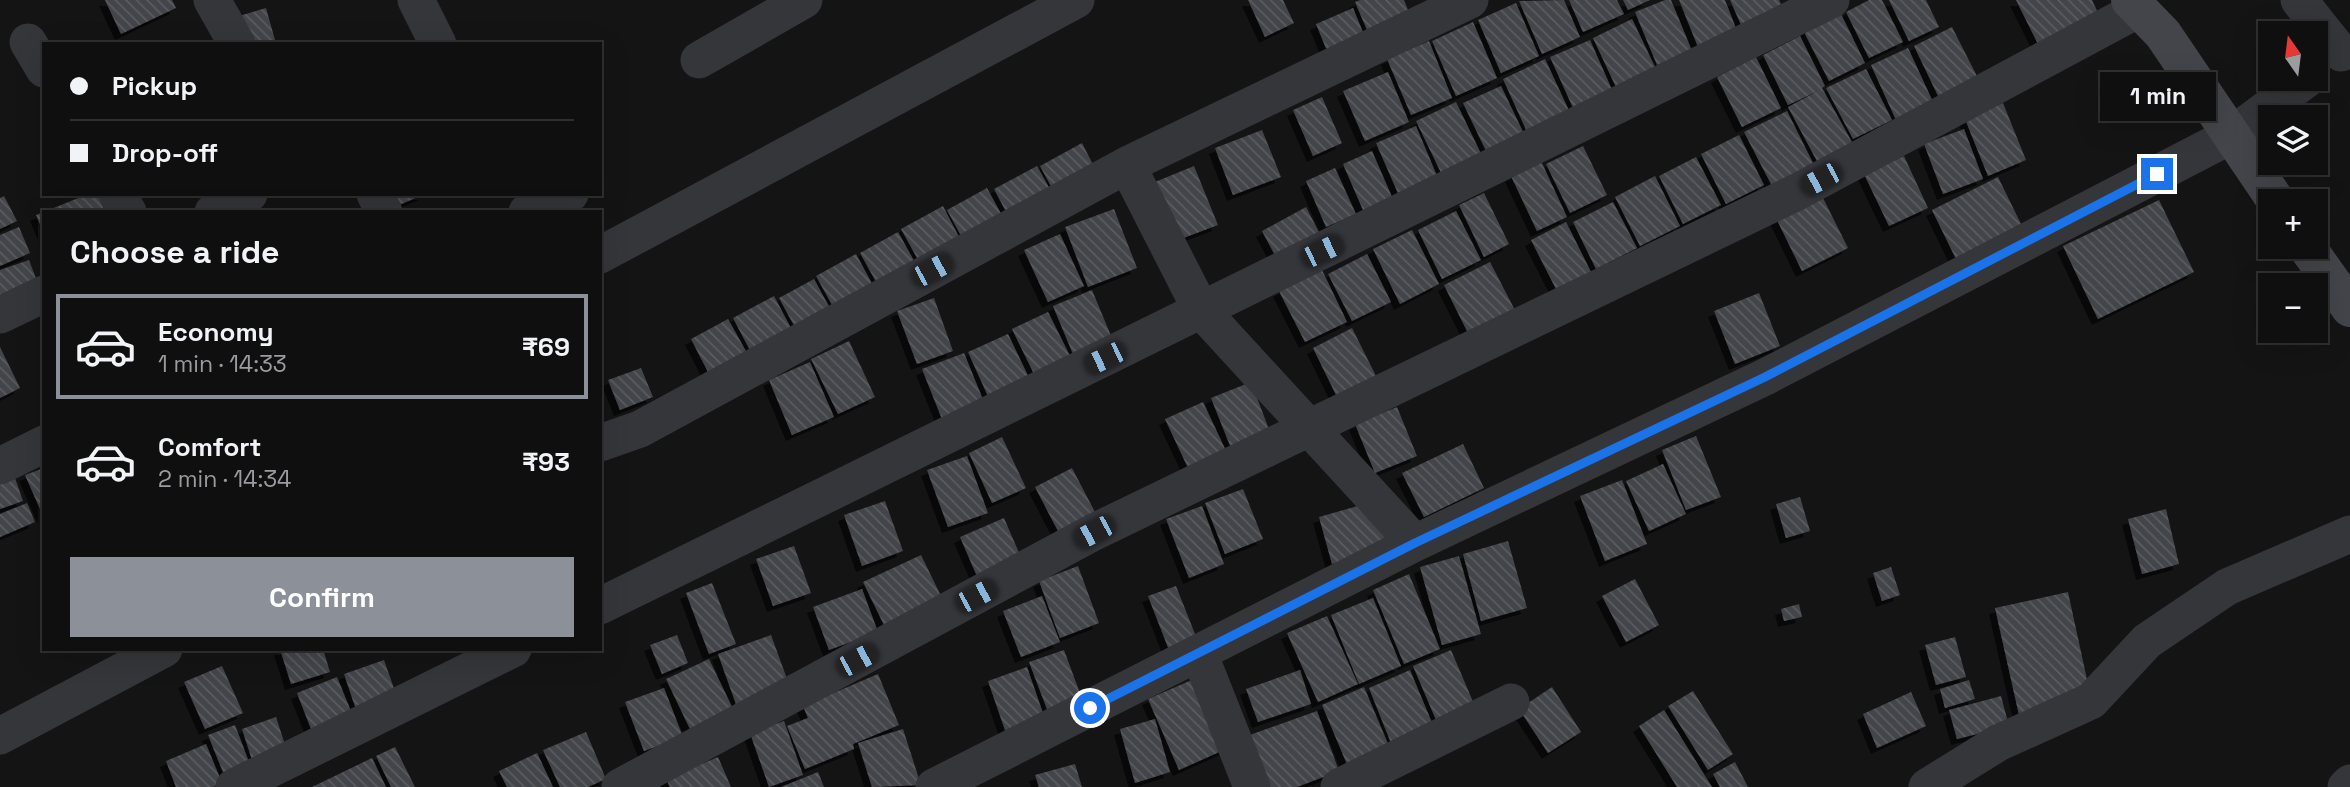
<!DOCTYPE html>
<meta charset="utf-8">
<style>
body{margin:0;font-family:"Space Grotesk",sans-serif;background:#1d1d1e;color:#f1f3f6;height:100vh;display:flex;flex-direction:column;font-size:26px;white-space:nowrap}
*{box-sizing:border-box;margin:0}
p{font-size:23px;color:#9b9c9f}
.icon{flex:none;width:38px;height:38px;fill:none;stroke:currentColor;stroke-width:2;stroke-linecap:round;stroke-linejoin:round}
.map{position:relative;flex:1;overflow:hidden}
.drawer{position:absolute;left:42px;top:210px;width:560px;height:441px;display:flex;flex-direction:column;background:#0f0f10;border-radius:0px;box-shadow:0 7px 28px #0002,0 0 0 2px #2f2f30}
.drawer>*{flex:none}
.guide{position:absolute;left:42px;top:42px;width:560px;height:154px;border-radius:0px;box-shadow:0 7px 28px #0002,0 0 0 2px #2f2f30;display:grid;align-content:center;height:154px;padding:0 28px;background:#0f0f10}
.needle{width:46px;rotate:346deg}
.fabs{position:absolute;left:2258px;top:21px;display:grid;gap:14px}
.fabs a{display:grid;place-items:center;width:70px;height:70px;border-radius:0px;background:#0f0f10;box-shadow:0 7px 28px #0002,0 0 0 2px #2f2f30;font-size:35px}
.end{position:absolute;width:32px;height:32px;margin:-16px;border:9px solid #1a73e8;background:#fff;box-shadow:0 0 0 4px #fff}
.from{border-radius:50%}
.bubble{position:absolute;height:49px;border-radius:0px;background:#0f0f10;box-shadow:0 7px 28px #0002,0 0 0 2px #2f2f30;font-size:23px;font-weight:600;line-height:49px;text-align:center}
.car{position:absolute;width:21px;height:42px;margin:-21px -10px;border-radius:9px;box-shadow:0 0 5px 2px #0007;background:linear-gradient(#222 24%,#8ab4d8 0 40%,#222 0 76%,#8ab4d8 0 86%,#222 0)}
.guide b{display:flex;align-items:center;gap:24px;height:66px;font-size:26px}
.guide b+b{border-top:2px solid #2f2f30}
.guide i{width:18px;height:18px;background:#f1f3f6}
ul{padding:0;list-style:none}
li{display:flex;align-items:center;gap:21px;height:105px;margin:0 14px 10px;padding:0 14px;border:4px solid transparent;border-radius:0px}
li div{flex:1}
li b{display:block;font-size:26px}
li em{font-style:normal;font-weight:600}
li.active{border-color:#8c9099}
li>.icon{width:63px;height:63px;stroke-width:1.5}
h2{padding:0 28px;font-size:32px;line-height:84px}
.button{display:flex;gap:14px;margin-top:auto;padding:14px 28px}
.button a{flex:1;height:80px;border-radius:0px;background:#8c9099;color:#fff;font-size:28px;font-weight:600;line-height:80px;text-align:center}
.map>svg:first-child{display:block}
.building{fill:url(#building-back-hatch);filter:url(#shadow)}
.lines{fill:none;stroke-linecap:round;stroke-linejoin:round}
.street{stroke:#35363a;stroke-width:37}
.secondary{stroke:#43454a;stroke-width:38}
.route{stroke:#1a73e8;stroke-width:9}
</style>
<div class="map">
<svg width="2350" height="787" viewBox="0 0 2350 787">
<defs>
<pattern id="building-back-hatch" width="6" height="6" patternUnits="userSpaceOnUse" patternTransform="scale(1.75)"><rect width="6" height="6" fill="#434448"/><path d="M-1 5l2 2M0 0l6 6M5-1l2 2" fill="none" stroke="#5b5c60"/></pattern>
<filter id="shadow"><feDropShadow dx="-6" dy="6" stdDeviation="0" flood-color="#0009"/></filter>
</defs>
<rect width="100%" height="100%" fill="#141415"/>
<path class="building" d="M105 0H172L176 8 121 34Z
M1248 0H1283L1294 23 1265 37Z
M1360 0H1404L1412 20 1370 37 1355 2Z
M1564 0 1580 37 1542 54 1519 1Z
M1569 0H1617L1624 14 1583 32Z
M1623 0H1650L1628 10Z
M1665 0H1671L1692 51 1657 65 1635 12Z
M1679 0H1725L1737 31 1698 47Z
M1730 0H1779L1783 8 1742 27Z
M1869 0H1882L1903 42 1869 58 1846 12Z
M1889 0H1926L1939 27 1909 41Z
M2016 0H2092L2099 15 2039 46Z
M1516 3 1539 56 1501 73 1478 20Z
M266 8 275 40 248 44 239 16Z
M1353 8 1367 42 1330 58 1316 24Z
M1840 12 1865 63 1829 81 1803 30Z
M1632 19 1656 69 1616 87 1593 38Z
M1473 22 1497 78 1456 96 1432 41Z
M1952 27 1980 82 1941 102 1914 46Z
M1800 36 1825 86 1822 88 1853 144 1818 163 1788 107 1818 91 1788 105 1763 55Z
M1590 40 1613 92 1574 110 1550 57Z
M1429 41 1452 98 1411 115 1387 59Z
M1908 48 1933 102 1896 120 1871 65Z
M1756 57 1781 108 1742 127 1717 77Z
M1545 59 1571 115 1528 134 1503 79Z
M1866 69 1892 120 1853 139 1826 88Z
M1388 72 1409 122 1365 141 1343 91Z
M1501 86 1525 136 1487 153 1463 103Z
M1322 97 1342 143 1313 156 1293 110Z
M1456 102 1485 162 1445 181 1416 121Z
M2003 103 2026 160 1988 176 1965 119Z
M1787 111 1814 165 1772 186 1744 132Z
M1416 126 1440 183 1401 200 1376 143Z
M1964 129 1983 179 1943 194 1924 144Z
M1262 130 1281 177 1233 195 1215 148Z
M1739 135 1764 185 1726 204 1701 154Z
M1082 143 1100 178 1059 201 1040 166Z
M1583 146 1607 195 1570 213 1546 164Z
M1372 151 1392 197 1363 210 1343 164Z
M1904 156 1928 208 1889 226 1864 174Z
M1696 157 1721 205 1683 224 1659 176Z
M1541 161 1567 217 1537 231 1511 176Z
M1037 166 1056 200 1012 223 994 189Z
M1194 166 1218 225 1178 240 1155 182Z
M1335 168 1356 214 1326 227 1306 181Z
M1655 176 1680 226 1640 246 1615 197Z
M1998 177 2023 228 1957 261 1932 210Z
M987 188 1006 223 966 245 947 210Z
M1484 193 1509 244 1484 257 1459 205Z
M88 194H98L105 212H44Z
M386 194H425L392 208Z
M1821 194 1848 248 1802 271 1775 216Z
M4 196 17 221 0 229V198Z
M2159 200 2194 272 2098 319 2063 246Z
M1613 202 1637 248 1596 269 1573 222Z
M943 206 962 243 921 265 901 229Z
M1306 207 1321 236 1277 259 1262 231Z
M1114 209 1137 268 1088 287 1065 227Z
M1456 211 1481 260 1442 279 1418 230Z
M44 212V234L36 215Z
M1566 222 1591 272 1556 289 1531 240Z
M19 227 30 253 0 266V235Z
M1412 230 1439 284 1400 304 1373 249Z
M898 232 917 266 879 287 860 253Z
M1060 234 1084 286 1048 302 1024 250Z
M856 254 876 291 836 312 816 276Z
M1367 254 1391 302 1352 321 1328 274Z
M29 260 37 281 0 295V270Z
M1490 262 1518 316 1471 339 1444 285Z
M1322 270 1347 322 1305 342 1279 291Z
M814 279 832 312 797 331 779 298Z
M1092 290 1114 343 1075 359 1053 306Z
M1759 293 1780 346 1735 364 1714 311Z
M774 296 793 332 752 354 733 318Z
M934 298 953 351 917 364 897 311Z
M1048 312 1072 360 1036 378 1012 329Z
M728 319 747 353 709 374 691 339Z
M1352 328 1379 382 1339 401 1313 348Z
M1008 334 1032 384 991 403 968 352Z
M849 341 875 397 838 414 811 359Z
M0 347 20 388 0 398Z
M964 353 988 412 946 429 922 369Z
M810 362 834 417 792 435 769 380Z
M641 368 653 397 620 410 608 380Z
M1251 382 1270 432 1231 448 1211 398Z
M1203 402 1227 453 1189 470 1165 419Z
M1397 407 1417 456 1375 473 1355 424Z
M1696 436 1721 497 1686 510 1662 450Z
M1002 437 1026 488 992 503 969 453Z
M1463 444 1484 488 1424 517 1402 473Z
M967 456 988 513 948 527 927 470Z
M1663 464 1686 514 1649 531 1626 481Z
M44 468V518L25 475Z
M1072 468 1096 514 1059 533 1035 487Z
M15 478 23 501 0 509V484Z
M1622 480 1647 544 1605 561 1580 496Z
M1243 489 1263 539 1225 554 1205 503Z
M1800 497 1810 531 1786 538 1776 504Z
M885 501 903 551 862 566 844 515Z
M1375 501 1388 549 1332 564 1319 517Z
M27 503 35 522 0 537V514Z
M1202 506 1224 564 1189 578 1166 519Z
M2166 509 2179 564 2142 574 2128 519Z
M1004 518 1023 562 979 581 960 537Z
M1508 541 1527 608 1481 621 1463 554Z
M794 546 811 593 773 606 756 559Z
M921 555 942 598 884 625 863 582Z
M1459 556 1481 634 1442 645 1420 567Z
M1078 566 1099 623 1060 638 1039 581Z
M1891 567 1900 595 1882 601 1873 573Z
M1409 574 1440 649 1404 664 1373 590Z
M1635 579 1659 625 1626 642 1602 596Z
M712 583 736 644 709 654 686 593Z
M1176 586 1197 639 1169 650 1148 596Z
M862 589 878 632 829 650 813 607Z
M2068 592 2091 698 2019 715 1995 608Z
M1042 596 1060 642 1021 657 1003 611Z
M1373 598 1401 666 1359 684 1331 615Z
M1799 604 1802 617 1784 621 1781 609Z
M1327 616 1358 684 1318 702 1287 633Z
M677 635 688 663 662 674 650 645Z
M771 635 790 687 737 707 718 654Z
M1955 637 1966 677 1936 685 1925 645Z
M280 649H323L330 672 291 684Z
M1064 650 1084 704 1050 717 1029 662Z
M1451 650 1477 711 1439 727 1413 666Z
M709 659 733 709 690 729 666 679Z
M384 660 403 714 362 727 344 674Z
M222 666 243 713 205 729 184 682Z
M1027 667 1046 722 1007 736 988 681Z
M1300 670 1311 704 1258 722 1246 689Z
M1410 670 1435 730 1393 748 1369 688Z
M878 674 899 725 853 744 854 749 805 769 787 726 808 718 803 706Z
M337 677 359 731 318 747 297 693Z
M1194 679 1226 749 1179 770 1148 699Z
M1969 680 1975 699 1945 708 1940 689Z
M1364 687 1391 751 1349 769 1322 705Z
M1552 687 1581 732 1548 753 1519 709Z
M664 688 683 737 644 751 625 702Z
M1693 691 1733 754 1708 770 1668 706Z
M1911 692 1926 726 1877 748 1863 714Z
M2001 696 2009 726 1957 739 1949 710Z
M1664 710 1712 787H1677L1639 726Z
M1317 711 1339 771 1297 787H1266L1247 736Z
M276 717 290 760 256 772 242 729Z
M1155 719 1170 772 1135 783 1120 729Z
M784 721 803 775 769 787 750 733Z
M235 725 255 778 229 787 208 735Z
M903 729 921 785 872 787 858 743Z
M586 732 606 779 588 787H560L543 750Z
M206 744 222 783 213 787H176L166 761Z
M395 747 415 787H391L376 756Z
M537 753 553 787H507L499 771Z
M718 757 731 787H670L666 779Z
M372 758 386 787H312Z
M1735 762 1748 787H1720L1713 774Z
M1075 764 1082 787H1039L1035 775Z
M818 772 824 787H781Z"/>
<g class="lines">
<path class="street" d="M212 0 237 44
M416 0 438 44
M2299 0 2341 53
M28 42 44 69
M699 60 804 0
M1127 165 1201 310 1415 543
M117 194 128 212
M375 194 384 212
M213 212 249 194
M527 212 570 194
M600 255 1076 0
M0 315 44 294
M600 443 640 429 1127 165 1470 0
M0 466 44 444
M600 606 1831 0
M1199 653 1252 787
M0 736 164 649
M234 787 513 649
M620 787 1094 532 1797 192 2139 9
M934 787 1415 543 1765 377 2230 136 2307 79
M1339 787 1511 702
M1927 787 1998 743 2091 701 2147 641 2227 587 2350 534
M2346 787 2350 783"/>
<path class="secondary" d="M2130 0 2163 34 2276 201
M2307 247 2350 308"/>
</g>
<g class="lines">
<path class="route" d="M1090 708 1415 543 1765 377 2157 174"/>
</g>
</svg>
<div class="fabs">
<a><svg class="needle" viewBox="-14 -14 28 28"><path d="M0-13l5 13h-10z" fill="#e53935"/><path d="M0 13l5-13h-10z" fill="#9b9c9f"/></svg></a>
<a><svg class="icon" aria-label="layers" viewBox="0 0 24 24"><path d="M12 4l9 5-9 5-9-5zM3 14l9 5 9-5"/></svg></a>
<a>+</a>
<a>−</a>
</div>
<i class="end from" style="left:1090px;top:708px"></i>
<i class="end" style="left:2157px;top:174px"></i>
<div class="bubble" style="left:2100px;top:72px;width:116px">1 min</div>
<i class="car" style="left:1821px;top:179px;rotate:242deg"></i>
<i class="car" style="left:1322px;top:251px;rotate:64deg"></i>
<i class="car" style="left:932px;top:270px;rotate:62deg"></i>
<i class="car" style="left:1105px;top:358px;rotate:244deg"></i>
<i class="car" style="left:1094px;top:532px;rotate:242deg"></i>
<i class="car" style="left:976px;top:596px;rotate:62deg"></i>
<i class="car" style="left:857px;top:660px;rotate:62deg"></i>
<div class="guide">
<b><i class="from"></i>Pickup</b>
<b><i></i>Drop-off</b>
</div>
<section class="drawer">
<h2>Choose a ride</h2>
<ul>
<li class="active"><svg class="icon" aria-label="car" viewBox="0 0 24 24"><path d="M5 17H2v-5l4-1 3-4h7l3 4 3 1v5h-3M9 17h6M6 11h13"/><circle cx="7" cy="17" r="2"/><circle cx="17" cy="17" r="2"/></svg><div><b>Economy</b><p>1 min · 14:33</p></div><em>₹69</em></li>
<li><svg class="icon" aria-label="car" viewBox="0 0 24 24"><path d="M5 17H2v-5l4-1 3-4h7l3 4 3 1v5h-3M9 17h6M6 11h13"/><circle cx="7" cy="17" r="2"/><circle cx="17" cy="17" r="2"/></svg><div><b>Comfort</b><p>2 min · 14:34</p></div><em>₹93</em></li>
</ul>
<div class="button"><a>Confirm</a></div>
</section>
</div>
